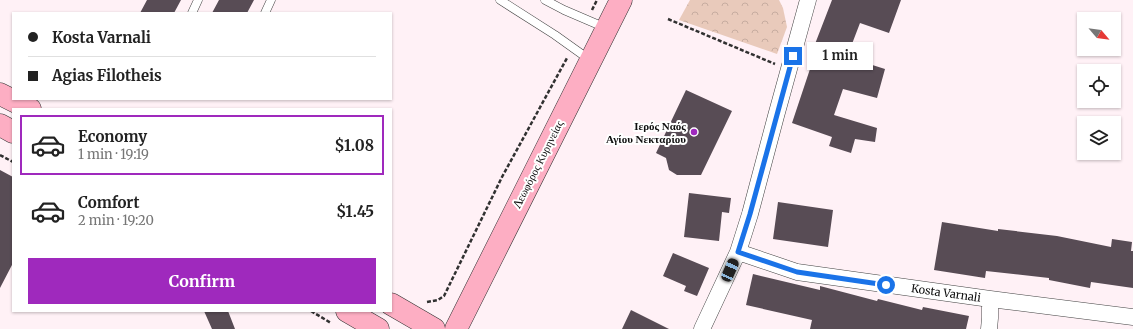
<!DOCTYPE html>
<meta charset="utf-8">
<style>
body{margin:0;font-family:Merriweather,serif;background:#f6f6f6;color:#222;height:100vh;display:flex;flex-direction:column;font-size:15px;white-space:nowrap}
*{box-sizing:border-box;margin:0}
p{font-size:13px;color:#767676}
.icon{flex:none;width:22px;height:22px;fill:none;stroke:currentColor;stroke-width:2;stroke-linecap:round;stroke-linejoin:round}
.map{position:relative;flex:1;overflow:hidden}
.drawer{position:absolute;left:12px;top:108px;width:380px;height:204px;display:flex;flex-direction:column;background:#fff;border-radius:0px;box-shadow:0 1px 3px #0004}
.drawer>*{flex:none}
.banner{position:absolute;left:12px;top:12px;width:380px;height:88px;border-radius:0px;box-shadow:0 1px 3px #0004;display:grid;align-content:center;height:88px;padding:0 16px;background:#fff}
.needle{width:26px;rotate:119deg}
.fabs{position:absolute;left:1077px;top:12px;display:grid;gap:8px}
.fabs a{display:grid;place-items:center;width:44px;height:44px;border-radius:0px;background:#fff;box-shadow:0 1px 3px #0004;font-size:20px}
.end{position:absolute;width:18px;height:18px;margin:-9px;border:5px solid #1a73e8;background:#fff;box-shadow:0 0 0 2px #fff}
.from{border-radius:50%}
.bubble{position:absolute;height:28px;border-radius:0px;background:#fff;box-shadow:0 1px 3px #0004;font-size:13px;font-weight:700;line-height:28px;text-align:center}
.car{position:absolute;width:12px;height:24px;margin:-12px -6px;border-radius:5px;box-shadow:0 0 3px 1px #0007;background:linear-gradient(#222 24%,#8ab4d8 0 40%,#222 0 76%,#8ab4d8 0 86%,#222 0)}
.banner b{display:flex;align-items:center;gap:14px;height:38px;font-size:15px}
.banner b+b{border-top:1px solid #e0e0e0}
.banner i{width:10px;height:10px;background:#222}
ul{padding:7px 0 0;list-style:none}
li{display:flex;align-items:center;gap:12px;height:60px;margin:0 8px 6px;padding:0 8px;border:2px solid transparent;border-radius:0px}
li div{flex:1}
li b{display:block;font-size:15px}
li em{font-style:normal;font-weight:700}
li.active{border-color:#9f29bd}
li>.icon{width:36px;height:36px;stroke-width:1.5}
.primary-button{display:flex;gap:8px;margin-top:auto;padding:8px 16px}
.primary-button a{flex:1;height:46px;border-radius:0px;background:#9f29bd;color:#fff;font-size:16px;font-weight:700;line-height:46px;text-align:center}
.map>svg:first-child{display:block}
.park{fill:url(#park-crowns)}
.building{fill:#584c55}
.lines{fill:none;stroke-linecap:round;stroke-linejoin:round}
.service-casing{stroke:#424242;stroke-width:9}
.minor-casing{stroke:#424242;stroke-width:17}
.secondary-casing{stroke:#313131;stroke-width:23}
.path{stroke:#313131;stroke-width:2.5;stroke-dasharray:4 2;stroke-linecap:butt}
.service{stroke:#fff;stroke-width:8}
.minor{stroke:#fff;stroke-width:16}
.secondary{stroke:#fdaec3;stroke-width:22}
.route{stroke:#1a73e8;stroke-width:5}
.poi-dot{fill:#9f29bd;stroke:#fff;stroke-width:1.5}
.labels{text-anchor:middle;stroke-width:4;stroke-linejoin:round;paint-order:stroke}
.poi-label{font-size:11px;font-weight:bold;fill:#0f0f0f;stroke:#fff;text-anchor:end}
.street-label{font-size:11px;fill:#0f0f0f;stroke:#fff}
</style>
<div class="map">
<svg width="1133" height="329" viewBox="0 0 1133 329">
<defs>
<pattern id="park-crowns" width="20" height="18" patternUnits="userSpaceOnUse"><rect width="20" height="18" fill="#e9cabb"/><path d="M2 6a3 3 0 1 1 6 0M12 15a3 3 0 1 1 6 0" fill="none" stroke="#c7aca0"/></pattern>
</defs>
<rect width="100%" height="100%" fill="#fff1f6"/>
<path class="park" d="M690 0H779L783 8 787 27 777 54 679 20Z"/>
<path class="building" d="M147 0H181L174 13H140Z
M219 0H254L247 13H212Z
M832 0H901L889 33 860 23 847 57 885 69 877 98 843 89 834 115 877 128 875 142 855 139 851 153 829 146 832 137 792 123 818 45 815 44Z
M686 90 732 111 701 175H677L669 170 666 158 656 153Z
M0 170 13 177V263L0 288Z
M689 193 731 198 729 213 722 212 719 241 684 237Z
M778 202 833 210 828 247 773 239Z
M942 222 998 231V229L1057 236 1111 247 1112 239 1132 242 1131 251H1133V288L1091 282 1090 288 1049 280V278L986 271 985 278 934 270Z
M673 253 709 268 697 296 684 291 686 286 663 276Z
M753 274 820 290V286L877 301 878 299 922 310 923 307 969 316 966 329H810L812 320 746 305Z
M631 310 669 329H622Z
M204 311H228L235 329H212Z"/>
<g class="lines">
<g class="service-casing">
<path id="service" d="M500 0 555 35 590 60
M545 0 564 10 606 28
M192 13 198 0
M265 13 271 0"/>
</g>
<g class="minor-casing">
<path id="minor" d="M738 252 797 272 990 299 1133 317
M702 329 738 252 750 214 776 116 808 0
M989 329 990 318V299"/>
</g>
<g class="secondary-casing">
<path id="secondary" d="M0 94 30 109
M0 125 13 132
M391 304 434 329
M347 311 378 329
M456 329 621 0"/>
</g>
<path class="path" d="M592 10 597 0
M668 19 775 64
M0 155 13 162
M427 302 438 300 444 296 502 177 567 58
M311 311 331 323"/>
<use href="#service" class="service"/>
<use href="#minor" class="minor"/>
<use href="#secondary" class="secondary"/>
</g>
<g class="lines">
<path class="route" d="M793 56 750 214 738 252 797 272 886 285"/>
</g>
<circle class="poi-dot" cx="694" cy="132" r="4"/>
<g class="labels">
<g class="poi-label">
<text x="686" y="130">Ιερός Ναός<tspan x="686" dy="13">Αγίου Νεκταρίου</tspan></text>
</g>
<g class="street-label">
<text transform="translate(538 164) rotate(-63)" y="4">Λεωφόρος Κυρηνείας</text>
<text transform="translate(946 293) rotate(8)" y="4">Kosta Varnali</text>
</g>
</g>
</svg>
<div class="fabs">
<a><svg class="needle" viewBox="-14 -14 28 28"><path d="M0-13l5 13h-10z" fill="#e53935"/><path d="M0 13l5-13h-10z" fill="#767676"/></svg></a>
<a><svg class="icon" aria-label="locate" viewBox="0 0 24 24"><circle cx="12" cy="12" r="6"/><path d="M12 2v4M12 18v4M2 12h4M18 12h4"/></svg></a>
<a><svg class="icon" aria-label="layers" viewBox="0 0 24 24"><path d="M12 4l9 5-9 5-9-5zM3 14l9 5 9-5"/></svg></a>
</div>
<i class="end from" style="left:886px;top:285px"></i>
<i class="end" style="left:793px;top:56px"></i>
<div class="bubble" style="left:807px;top:42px;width:66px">1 min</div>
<i class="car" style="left:730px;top:270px;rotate:24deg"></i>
<div class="banner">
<b><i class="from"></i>Kosta Varnali</b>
<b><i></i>Agias Filotheis</b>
</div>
<section class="drawer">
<ul>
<li class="active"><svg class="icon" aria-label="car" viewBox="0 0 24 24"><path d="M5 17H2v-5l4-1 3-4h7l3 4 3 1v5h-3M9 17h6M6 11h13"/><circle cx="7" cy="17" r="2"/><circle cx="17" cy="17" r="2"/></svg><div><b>Economy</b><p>1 min · 19:19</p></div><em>$1.08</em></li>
<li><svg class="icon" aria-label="car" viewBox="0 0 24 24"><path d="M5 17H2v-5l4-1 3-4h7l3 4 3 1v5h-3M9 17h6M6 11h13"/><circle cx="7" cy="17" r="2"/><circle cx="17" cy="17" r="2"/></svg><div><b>Comfort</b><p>2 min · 19:20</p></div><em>$1.45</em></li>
</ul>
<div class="primary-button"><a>Confirm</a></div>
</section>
</div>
